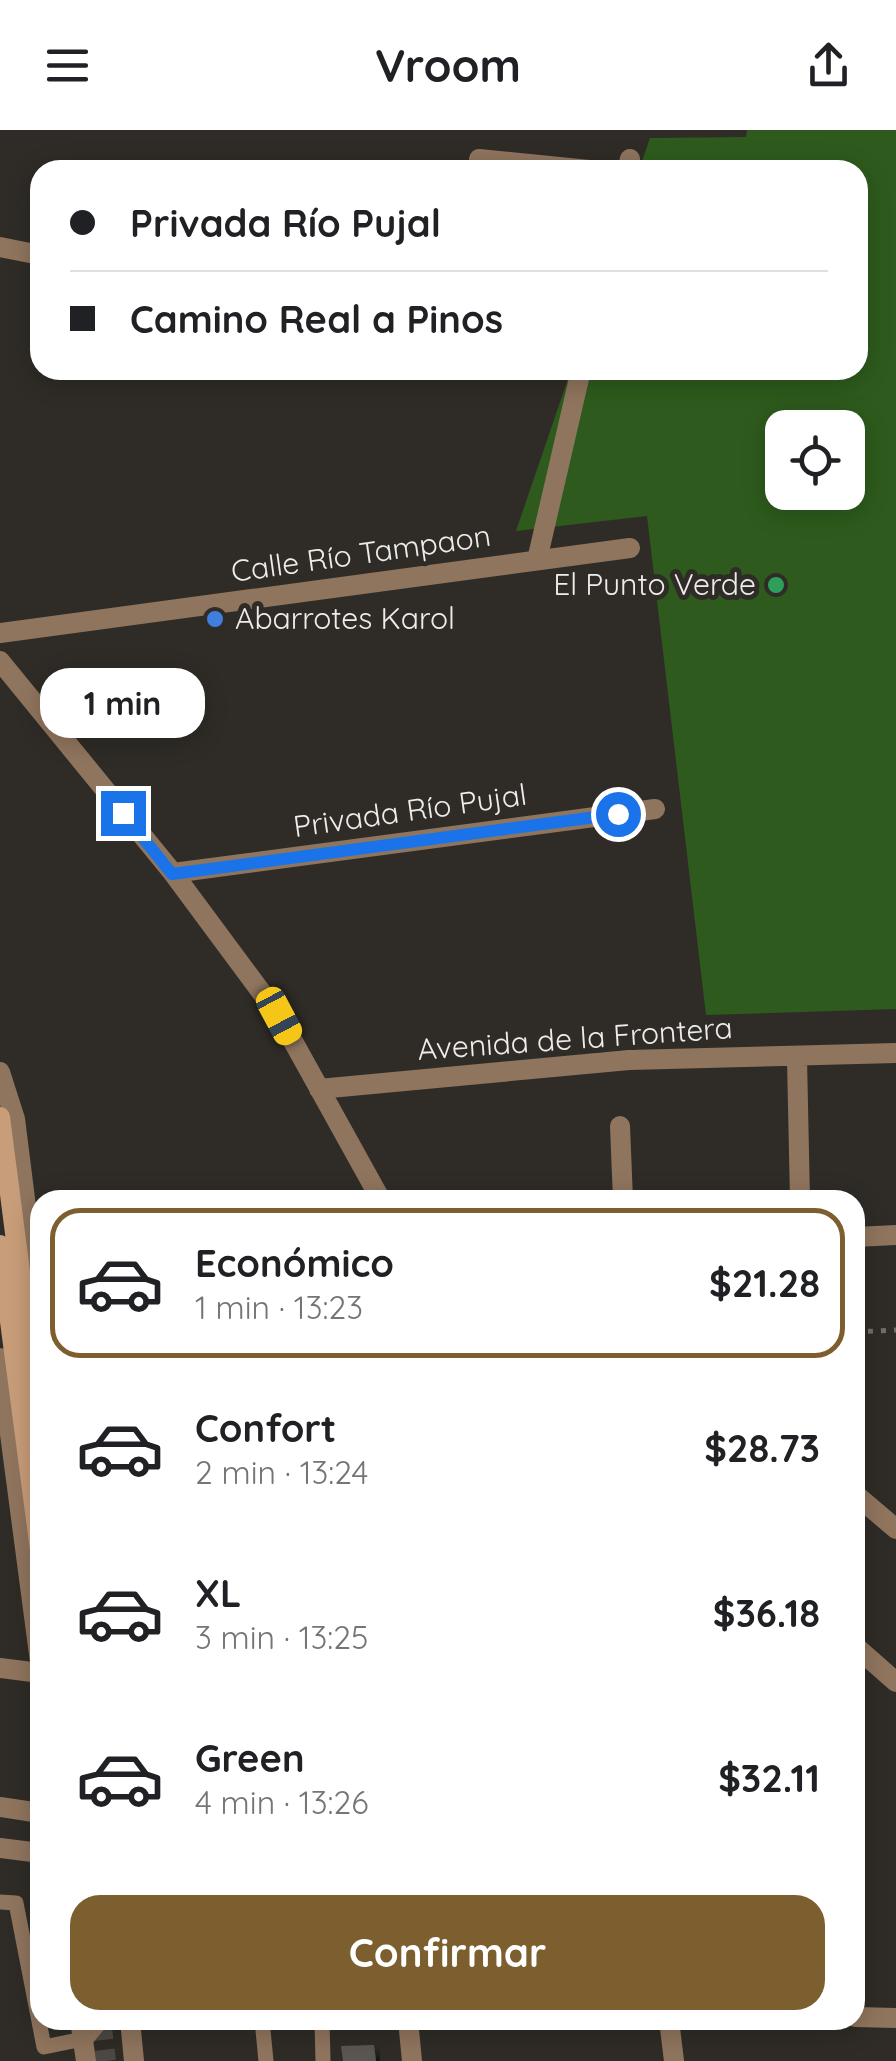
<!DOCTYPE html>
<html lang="es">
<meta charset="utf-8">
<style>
body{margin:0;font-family:Quicksand,sans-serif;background:#f2f2f2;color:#202124;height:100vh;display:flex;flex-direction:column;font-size:38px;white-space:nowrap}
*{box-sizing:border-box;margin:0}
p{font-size:32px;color:#757577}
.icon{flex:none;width:55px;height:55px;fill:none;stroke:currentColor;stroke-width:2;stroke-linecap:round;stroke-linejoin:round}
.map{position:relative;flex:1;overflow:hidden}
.side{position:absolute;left:30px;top:1060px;width:835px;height:840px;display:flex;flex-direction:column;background:#fff;border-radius:30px;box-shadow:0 5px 25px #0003}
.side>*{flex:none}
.banner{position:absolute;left:30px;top:30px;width:838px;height:220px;border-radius:30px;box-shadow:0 5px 25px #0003;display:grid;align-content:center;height:220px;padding:0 40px;background:#fff}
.fabs{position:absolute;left:765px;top:280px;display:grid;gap:20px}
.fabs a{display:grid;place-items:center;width:100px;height:100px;border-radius:20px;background:#fff;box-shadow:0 5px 25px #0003;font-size:50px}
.end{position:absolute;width:45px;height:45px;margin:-22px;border:12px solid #1a73e8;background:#fff;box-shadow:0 0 0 5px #fff}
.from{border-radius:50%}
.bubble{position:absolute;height:70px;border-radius:30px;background:#fff;box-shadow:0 5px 25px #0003;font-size:32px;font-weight:700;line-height:70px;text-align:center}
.car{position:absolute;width:30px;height:60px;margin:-30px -15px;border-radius:12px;box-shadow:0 0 8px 2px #0007;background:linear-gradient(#f5c518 24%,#345 0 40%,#f5c518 0 76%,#345 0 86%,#f5c518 0)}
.banner b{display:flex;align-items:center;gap:35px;height:95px;font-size:38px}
.banner b+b{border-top:2px solid #e0e0e0}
.banner i{width:25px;height:25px;background:#202124}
ul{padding:18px 0 0;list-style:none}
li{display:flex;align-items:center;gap:30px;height:150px;margin:0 20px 15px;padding:0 20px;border:5px solid transparent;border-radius:30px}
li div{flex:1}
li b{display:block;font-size:38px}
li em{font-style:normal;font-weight:700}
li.current{border-color:#7c5e2f}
li>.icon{width:90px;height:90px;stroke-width:1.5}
.primary-button{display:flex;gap:20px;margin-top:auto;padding:20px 40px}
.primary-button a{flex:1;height:115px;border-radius:30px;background:#7c5e2f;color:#fff;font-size:40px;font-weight:700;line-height:115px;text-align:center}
header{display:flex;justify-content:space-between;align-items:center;height:130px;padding:0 40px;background:#fff;font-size:45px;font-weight:700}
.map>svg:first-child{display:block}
.green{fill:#2e5b1d;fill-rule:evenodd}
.building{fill:#5a5751;filter:url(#shadow)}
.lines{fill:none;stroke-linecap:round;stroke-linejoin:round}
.secondary-tunnel{stroke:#4c4944;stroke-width:20;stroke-dasharray:20 10;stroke-linecap:butt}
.path{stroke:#716e6a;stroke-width:5;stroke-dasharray:5 8;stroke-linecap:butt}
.service{stroke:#90755e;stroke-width:15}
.minor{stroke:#90755e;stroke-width:20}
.tertiary{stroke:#90755e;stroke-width:20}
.secondary{stroke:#c89d79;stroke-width:20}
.route{stroke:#1a73e8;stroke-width:12}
.leisure-dot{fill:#2e9e5b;stroke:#2f2c27;stroke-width:4}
.shop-dot{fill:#3f7fe0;stroke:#2f2c27;stroke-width:4}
.labels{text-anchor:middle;stroke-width:10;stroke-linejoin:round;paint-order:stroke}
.street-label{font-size:30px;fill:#efedea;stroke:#2f2c27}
.poi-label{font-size:30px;fill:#efedea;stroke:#2f2c27;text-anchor:end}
</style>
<header><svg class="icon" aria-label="menu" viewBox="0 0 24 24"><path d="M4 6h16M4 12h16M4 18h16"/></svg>Vroom<svg class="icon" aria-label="share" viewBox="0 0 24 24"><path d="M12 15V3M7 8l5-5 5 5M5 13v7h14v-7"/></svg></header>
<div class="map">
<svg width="896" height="1931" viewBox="0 0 896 1931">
<defs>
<filter id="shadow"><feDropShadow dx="9" dy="9" stdDeviation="5" flood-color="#0009"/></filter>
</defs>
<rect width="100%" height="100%" fill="#2f2c27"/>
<path class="green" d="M747 0H896V879L706 885 647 386 516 401 571 240H858V40H639L650 8 746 7ZM782 298H848V362H782Z"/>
<path class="building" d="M374 1915 376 1931H343L341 1916Z"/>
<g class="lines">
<path class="secondary-tunnel" d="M101 1890 106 1931"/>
<path class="path" d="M855 1202 896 1200"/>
<path class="service" d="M0 1772 16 1773 44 1917 83 1909
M262 1890 266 1931
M322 1890 323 1931"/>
<path class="minor" d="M479 29 589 40
M627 40 630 29
M0 117 40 125
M537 430 581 240
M0 503 630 418
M0 531 173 743 279 886 381 1070
M173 743 655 679
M797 929 800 1070
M319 959 629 930 896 923
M620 996 623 1070
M855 1107 896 1105
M855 1364 896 1399
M855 1516 896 1552
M0 1538 40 1543
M0 1677 40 1683
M0 1718 40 1723
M855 1887 896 1888
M408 1890 412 1931
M669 1890 674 1931
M83 1909 99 1890"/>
<path class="tertiary" d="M0 942 15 989 40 1188
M0 1228 40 1532
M80 1890 86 1931
M130 1890 134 1931"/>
<path class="secondary" d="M0 987 40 1296
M0 1115 40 1420"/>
</g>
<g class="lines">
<path class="route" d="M123 683 172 744 618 684"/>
</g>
<circle class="leisure-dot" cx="776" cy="455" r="10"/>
<circle class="shop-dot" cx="215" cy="489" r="10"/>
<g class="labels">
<g class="street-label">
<text transform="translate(361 424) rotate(-8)" y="10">Calle Río Tampaon</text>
<text transform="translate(410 681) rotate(-8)" y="10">Privada Río Pujal</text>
<text transform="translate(575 909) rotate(-4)" y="10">Avenida de la Frontera</text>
</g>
<g class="poi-label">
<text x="756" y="465">El Punto Verde</text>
<text x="235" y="499" text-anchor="start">Abarrotes Karol</text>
</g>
</g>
</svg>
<div class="fabs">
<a><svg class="icon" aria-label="locate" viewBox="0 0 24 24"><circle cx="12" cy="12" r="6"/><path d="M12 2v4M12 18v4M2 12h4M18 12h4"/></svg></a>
</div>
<i class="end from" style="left:618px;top:684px"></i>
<i class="end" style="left:123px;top:683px"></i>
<div class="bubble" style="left:40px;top:538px;width:165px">1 min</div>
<i class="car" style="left:279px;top:886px;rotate:152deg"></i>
<div class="banner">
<b><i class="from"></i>Privada Río Pujal</b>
<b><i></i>Camino Real a Pinos</b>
</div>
<section class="side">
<ul>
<li class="current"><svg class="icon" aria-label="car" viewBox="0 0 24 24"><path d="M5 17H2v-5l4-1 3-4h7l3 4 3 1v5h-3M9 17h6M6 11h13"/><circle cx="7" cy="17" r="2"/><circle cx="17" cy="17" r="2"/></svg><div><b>Económico</b><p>1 min · 13:23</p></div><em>$21.28</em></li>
<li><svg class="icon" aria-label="car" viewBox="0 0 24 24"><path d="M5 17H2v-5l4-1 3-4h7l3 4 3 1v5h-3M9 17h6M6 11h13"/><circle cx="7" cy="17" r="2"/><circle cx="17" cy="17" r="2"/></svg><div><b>Confort</b><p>2 min · 13:24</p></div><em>$28.73</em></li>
<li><svg class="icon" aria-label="car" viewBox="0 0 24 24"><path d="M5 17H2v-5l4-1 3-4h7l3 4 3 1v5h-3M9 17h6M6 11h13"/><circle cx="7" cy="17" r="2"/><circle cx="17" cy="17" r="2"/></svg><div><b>XL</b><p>3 min · 13:25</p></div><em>$36.18</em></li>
<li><svg class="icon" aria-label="car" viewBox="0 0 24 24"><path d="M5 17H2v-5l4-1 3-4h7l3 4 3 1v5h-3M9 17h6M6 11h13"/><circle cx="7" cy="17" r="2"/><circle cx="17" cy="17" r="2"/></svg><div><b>Green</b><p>4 min · 13:26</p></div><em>$32.11</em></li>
</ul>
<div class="primary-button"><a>Confirmar</a></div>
</section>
</div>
